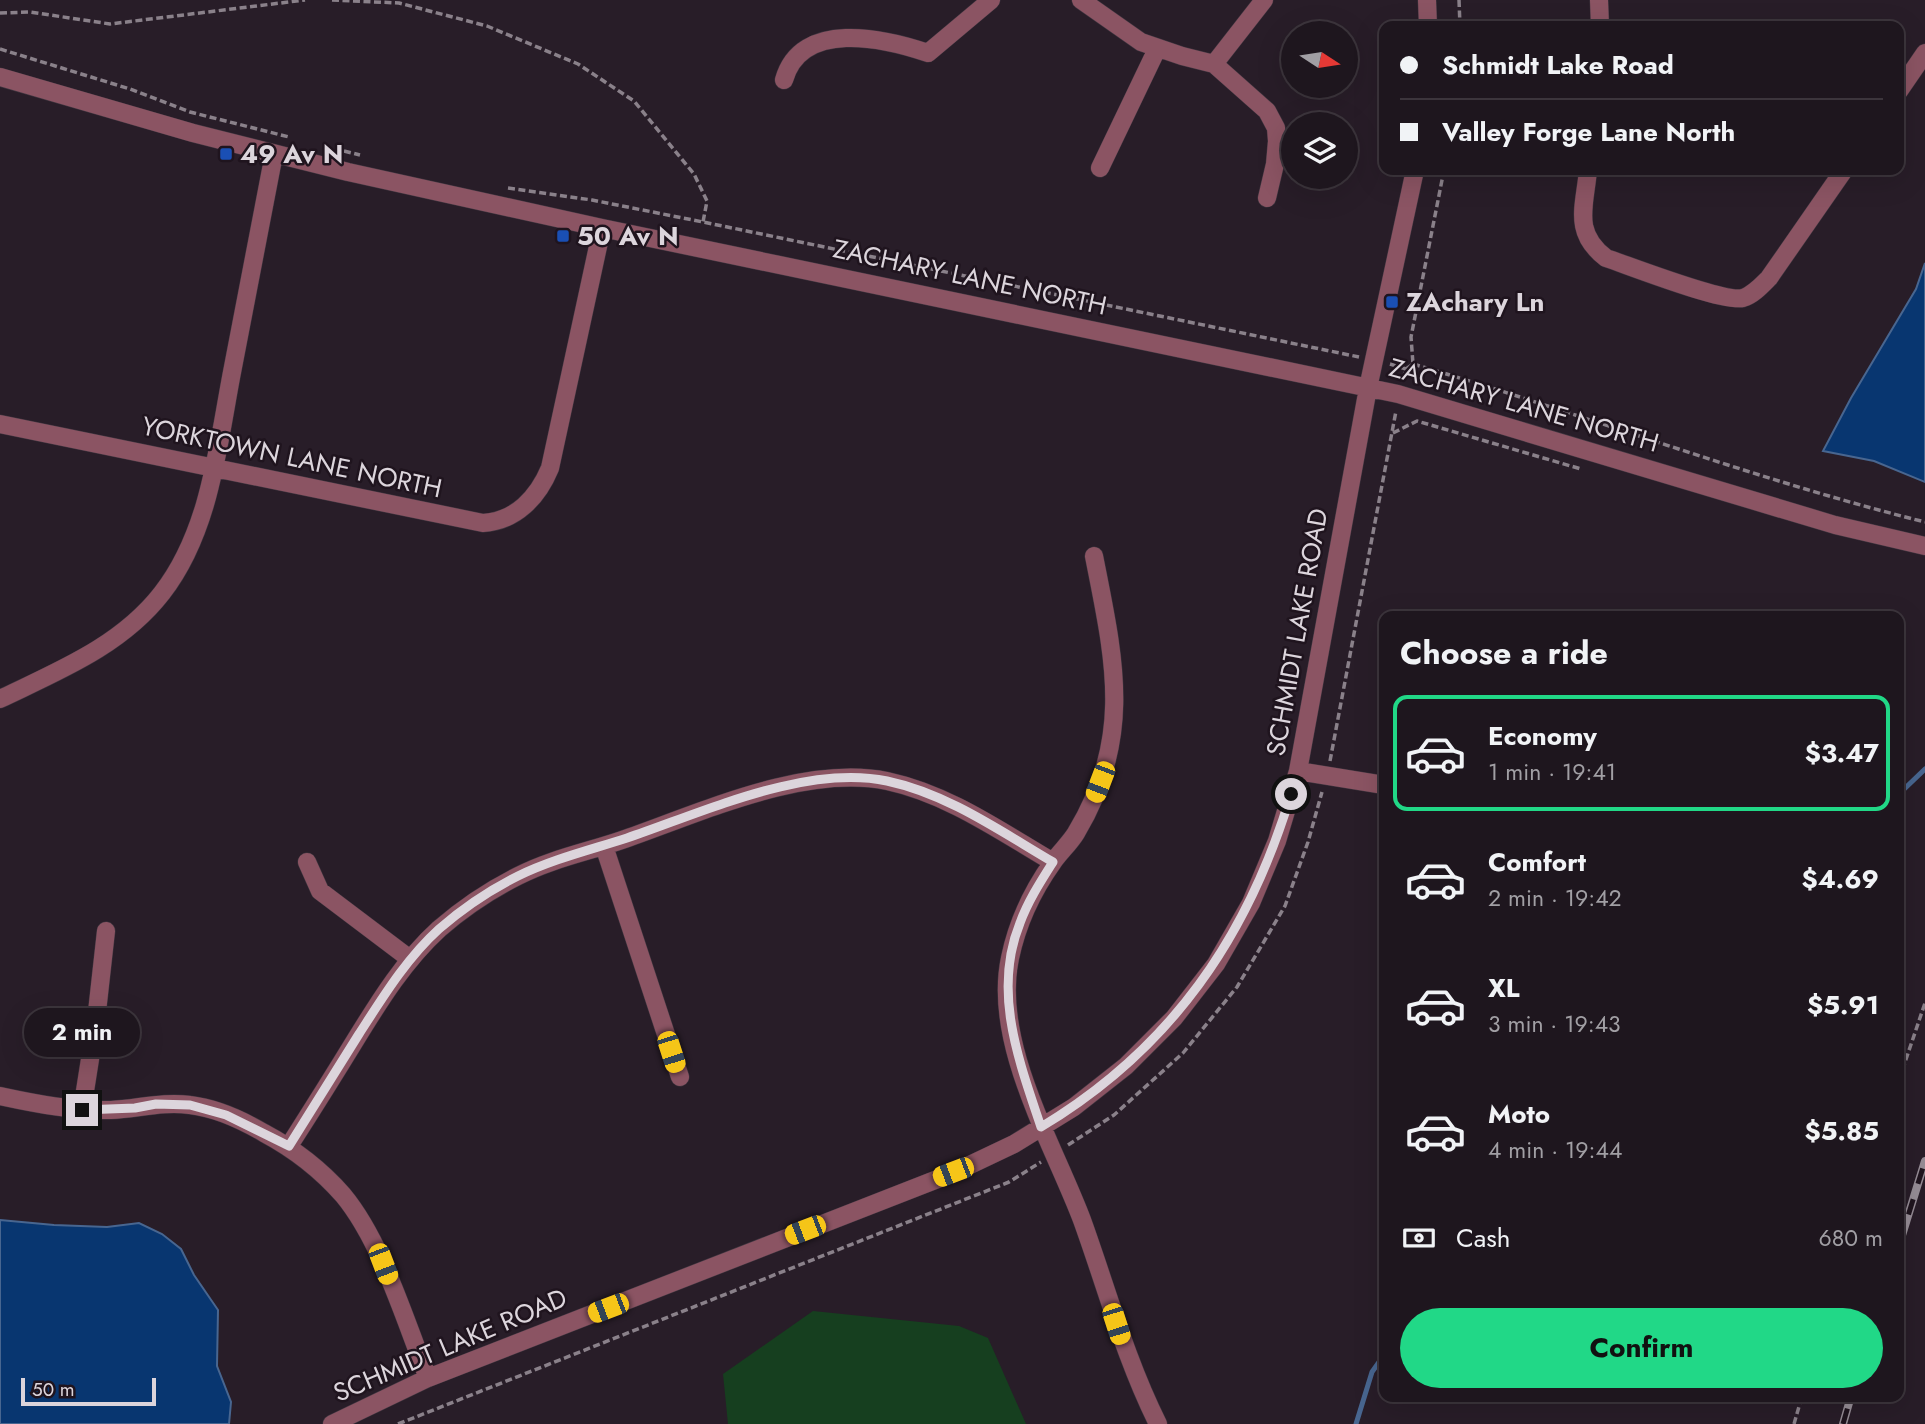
<!DOCTYPE html>
<meta charset="utf-8">
<style>
body{margin:0;font-family:Jost,sans-serif;background:#261f27;color:#f1f3f6;height:100vh;display:flex;flex-direction:column;font-size:26px;white-space:nowrap}
*{box-sizing:border-box;margin:0}
p{font-size:23px;color:#a19fa4}
.icon{flex:none;width:38px;height:38px;fill:none;stroke:currentColor;stroke-width:2;stroke-linecap:round;stroke-linejoin:round}
.map{position:relative;flex:1;overflow:hidden}
.panel{position:absolute;left:1379px;top:611px;width:525px;height:791px;display:flex;flex-direction:column;background:#1e161e;border-radius:14px;box-shadow:0 7px 28px #0002,0 0 0 2px #3c353c}
.panel>*{flex:none}
.banner{position:absolute;left:1379px;top:21px;width:525px;height:154px;border-radius:14px;box-shadow:0 7px 28px #0002,0 0 0 2px #3c353c;display:grid;align-content:center;height:154px;padding:0 21px;background:#1e161e}
.needle{width:46px;rotate:102deg}
.fabs{position:absolute;left:1281px;top:21px;display:grid;gap:14px}
.fabs a{display:grid;place-items:center;width:77px;height:77px;border-radius:50%;background:#1e161e;box-shadow:0 7px 28px #0002,0 0 0 2px #3c353c;font-size:35px}
.scale{position:absolute;left:21px;bottom:18px;width:135px;box-sizing:border-box;padding-left:7px;border:4px solid #dcd5dc;border-top:0;font-size:19px;line-height:24px;white-space:nowrap;color:#dcd5dc;-webkit-text-stroke:5px #1f141e;paint-order:stroke}
.end{position:absolute;width:32px;height:32px;margin:-16px;border:9px solid #dcd5dc;background:#111;box-shadow:0 0 0 4px #111}
.from{border-radius:50%}
.bubble{position:absolute;height:49px;border-radius:24px;background:#1e161e;box-shadow:0 7px 28px #0002,0 0 0 2px #3c353c;font-size:23px;font-weight:700;line-height:49px;text-align:center}
.car{position:absolute;width:21px;height:42px;margin:-21px -10px;border-radius:9px;box-shadow:0 0 5px 2px #0007;background:linear-gradient(#f5c518 24%,#345 0 40%,#f5c518 0 76%,#345 0 86%,#f5c518 0)}
.banner b{display:flex;align-items:center;gap:24px;height:66px;font-size:26px}
.banner b+b{border-top:2px solid #3c353c}
.banner i{width:18px;height:18px;background:#f1f3f6}
ul{padding:0;list-style:none}
li{display:flex;align-items:center;gap:21px;height:116px;margin:0 14px 10px;padding:0 7px;border:4px solid transparent;border-radius:14px}
li div{flex:1}
li b{display:block;font-size:26px}
li em{font-style:normal;font-weight:700}
li.active{border-color:#21d887}
li>.icon{width:63px;height:63px;stroke-width:1.5}
h2{padding:0 21px;font-size:32px;line-height:84px}
.pay{display:flex;align-items:center;gap:18px;height:77px;padding:0 21px;font-size:26px}
.pay p{margin-inline-start:auto}
.button{display:flex;gap:14px;margin-top:auto;padding:14px 21px}
.button a{flex:1;height:80px;border-radius:42px;background:#21d887;color:#111;font-size:28px;font-weight:700;line-height:80px;text-align:center}
.map>svg:first-child{display:block}
.green{fill:#163f1f}
.water{fill:#083670;stroke:#486690;stroke-width:2}
.lines{fill:none;stroke-linecap:round;stroke-linejoin:round}
.stream{stroke:#486690;stroke-width:5}
.minor-casing{stroke:#413741;stroke-width:19}
.path{stroke:#8a818a;stroke-width:3.5;stroke-dasharray:7 3.5;stroke-linecap:butt}
.minor{stroke:#8b5463;stroke-width:18}
.rail-casing{stroke:#958c95;stroke-width:8}
.rail{stroke:#1f141e;stroke-width:5;stroke-dasharray:16;stroke-linecap:butt}
.route{stroke:#dcd5dc;stroke-width:9}
.transit-dot{fill:#1a4fb4;stroke:#1f141e;stroke-width:2.5}
.labels{text-anchor:middle;stroke-width:5;stroke-linejoin:round;paint-order:stroke}
.poi-label{font-size:26px;font-weight:bold;fill:#dcd5dc;stroke:#1f141e;text-anchor:start}
.street-label{font-size:26px;fill:#dcd5dc;stroke:#1f141e}
</style>
<div class="map">
<svg width="1925" height="1424" viewBox="0 0 1925 1424">
<rect width="100%" height="100%" fill="#281d28"/>
<path class="green" d="M813 1311 959 1326 988 1338 1026 1424H728L723 1374Z"/>
<path class="water" d="M1925 263V482L1874 461 1823 451 1851 398 1916 289Z
M0 1220 54 1225 107 1227 139 1223 162 1234 181 1249 194 1275 218 1310 217 1366 231 1402 229 1424H0Z"/>
<g class="lines">
<path class="stream" d="M1899 794 1925 769
M1356 1424 1372 1372 1384 1355"/>
<g class="minor-casing">
<path id="minor" d="M1081 0 1141 42 1182 56 1214 64 1267 111 1276 128 1277 141 1275 164 1267 198
M1427 0 1428 26
M1599 0 1600 26
M1214 64 1264 0
M0 77 193 133 348 172 602 228 1398 394 1835 525 1925 546
M784 80C801 19 884 38 928 53L991 0
M1899 91 1925 53
M1100 168 1157 49
M1588 170C1585 206 1572 232 1606 258 1630 266 1724 303 1743 298 1753 295 1762 285 1769 278L1844 170
M0 424 483 523C516 521 538 497 550 468L602 228
M1094 556C1114 658 1134 737 1076 833 1070 843 1060 852 1053 862 1033 890 1017 924 1010 958 992 1043 1053 1143 1082 1220 1107 1289 1125 1358 1158 1424
M0 699C58 671 121 646 162 593 211 530 218 443 233 367 247 296 260 225 274 154
M1298 771 1384 785
M604 846 680 1077
M307 862 320 891 410 959
M0 1096C37 1104 73 1111 111 1110 137 1109 163 1101 190 1105 215 1108 242 1120 264 1133 294 1149 321 1170 343 1195 382 1242 405 1321 428 1378
M82 1110 96 1021 106 931
M289 1146C312 1110 334 1075 356 1039 380 1000 405 960 439 929 462 909 490 890 518 876 551 859 587 852 622 840 700 813 804 764 887 781 948 794 1000 831 1053 862
M332 1424 428 1378 953 1173 1014 1144 1074 1107 1126 1066 1174 1018 1216 964 1251 903 1277 841 1298 771 1368 388 1415 170"/>
</g>
<path class="path" d="M332 0 399 3 487 26 578 64 634 101 694 174 707 201 703 222
M1459 0 1460 26
M0 13 30 12 110 24 305 0
M0 49 130 89 190 112 289 137
M344 151 360 155
M508 188 592 200 703 222 1359 357
M1390 364 1406 369
M1413 364C1584 414 1752 479 1925 522
M1403 379 1406 369 1413 364 1411 337 1444 170
M1393 433 1417 421 1581 469
M1330 761 1396 411
M1899 1080 1925 1003
M1068 1145 1114 1115 1183 1053 1237 987 1285 906 1308 842 1322 792
M398 1424 1009 1182 1041 1162
M1794 1424 1802 1396"/>
<use href="#minor" class="minor"/>
<g class="rail-casing">
<path id="rail" d="M1899 1245 1925 1161
M1843 1424 1851 1396"/>
</g>
<use href="#rail" class="rail"/>
</g>
<g class="lines">
<path class="route" d="M82 1110 135 1108 156 1104 190 1105 226 1115 289 1146C312 1109 336 1071 359 1034 383 997 406 959 439 929 462 909 490 890 518 876 553 859 590 850 627 838 704 812 806 764 887 781 948 794 1000 831 1053 862 1041 881 1028 901 1020 923 992 992 1019 1061 1041 1127 1171 1049 1248 937 1291 794"/>
</g>
<g class="transit-dot">
<rect x="219" y="147" width="14" height="14" rx="3.5"/>
<rect x="556" y="229" width="14" height="14" rx="3.5"/>
<rect x="1385" y="295" width="14" height="14" rx="3.5"/>
</g>
<g class="labels">
<g class="poi-label">
<text x="240" y="163">49 Av N</text>
<text x="577" y="245">50 Av N</text>
<text x="1406" y="311">ZAchary Ln</text>
</g>
<g class="street-label">
<text transform="translate(970 277) rotate(12)" y="9">ZACHARY LANE NORTH</text>
<text transform="translate(1524 405) rotate(16)" y="9">ZACHARY LANE NORTH</text>
<text transform="translate(292 457) rotate(12)" y="9">YORKTOWN LANE NORTH</text>
<text transform="translate(1297 632) rotate(-80)" y="9">SCHMIDT LAKE ROAD</text>
<text transform="translate(450 1345) rotate(-23)" y="9">SCHMIDT LAKE ROAD</text>
</g>
</g>
</svg>
<div class="fabs">
<a><svg class="needle" viewBox="-14 -14 28 28"><path d="M0-13l5 13h-10z" fill="#e53935"/><path d="M0 13l5-13h-10z" fill="#a19fa4"/></svg></a>
<a><svg class="icon" aria-label="layers" viewBox="0 0 24 24"><path d="M12 4l9 5-9 5-9-5zM3 14l9 5 9-5"/></svg></a>
</div>
<div class="scale">50 m</div>
<i class="end from" style="left:1291px;top:794px"></i>
<i class="end" style="left:82px;top:1110px"></i>
<div class="bubble" style="left:24px;top:1008px;width:116px">2 min</div>
<i class="car" style="left:1100px;top:782px;rotate:201deg"></i>
<i class="car" style="left:671px;top:1052px;rotate:162deg"></i>
<i class="car" style="left:953px;top:1172px;rotate:249deg"></i>
<i class="car" style="left:805px;top:1230px;rotate:249deg"></i>
<i class="car" style="left:383px;top:1264px;rotate:159deg"></i>
<i class="car" style="left:608px;top:1308px;rotate:249deg"></i>
<i class="car" style="left:1116px;top:1324px;rotate:162deg"></i>
<div class="banner">
<b><i class="from"></i>Schmidt Lake Road</b>
<b><i></i>Valley Forge Lane North</b>
</div>
<section class="panel">
<h2>Choose a ride</h2>
<ul>
<li class="active"><svg class="icon" aria-label="car" viewBox="0 0 24 24"><path d="M5 17H2v-5l4-1 3-4h7l3 4 3 1v5h-3M9 17h6M6 11h13"/><circle cx="7" cy="17" r="2"/><circle cx="17" cy="17" r="2"/></svg><div><b>Economy</b><p>1 min · 19:41</p></div><em>$3.47</em></li>
<li><svg class="icon" aria-label="car" viewBox="0 0 24 24"><path d="M5 17H2v-5l4-1 3-4h7l3 4 3 1v5h-3M9 17h6M6 11h13"/><circle cx="7" cy="17" r="2"/><circle cx="17" cy="17" r="2"/></svg><div><b>Comfort</b><p>2 min · 19:42</p></div><em>$4.69</em></li>
<li><svg class="icon" aria-label="car" viewBox="0 0 24 24"><path d="M5 17H2v-5l4-1 3-4h7l3 4 3 1v5h-3M9 17h6M6 11h13"/><circle cx="7" cy="17" r="2"/><circle cx="17" cy="17" r="2"/></svg><div><b>XL</b><p>3 min · 19:43</p></div><em>$5.91</em></li>
<li><svg class="icon" aria-label="car" viewBox="0 0 24 24"><path d="M5 17H2v-5l4-1 3-4h7l3 4 3 1v5h-3M9 17h6M6 11h13"/><circle cx="7" cy="17" r="2"/><circle cx="17" cy="17" r="2"/></svg><div><b>Moto</b><p>4 min · 19:44</p></div><em>$5.85</em></li>
</ul>
<div class="pay"><svg class="icon" aria-label="cash" viewBox="0 0 24 24"><path d="M3 7h18v10H3z"/><circle cx="12" cy="12" r="2"/></svg>Cash<p>680 m</p></div>
<div class="button"><a>Confirm</a></div>
</section>
</div>
